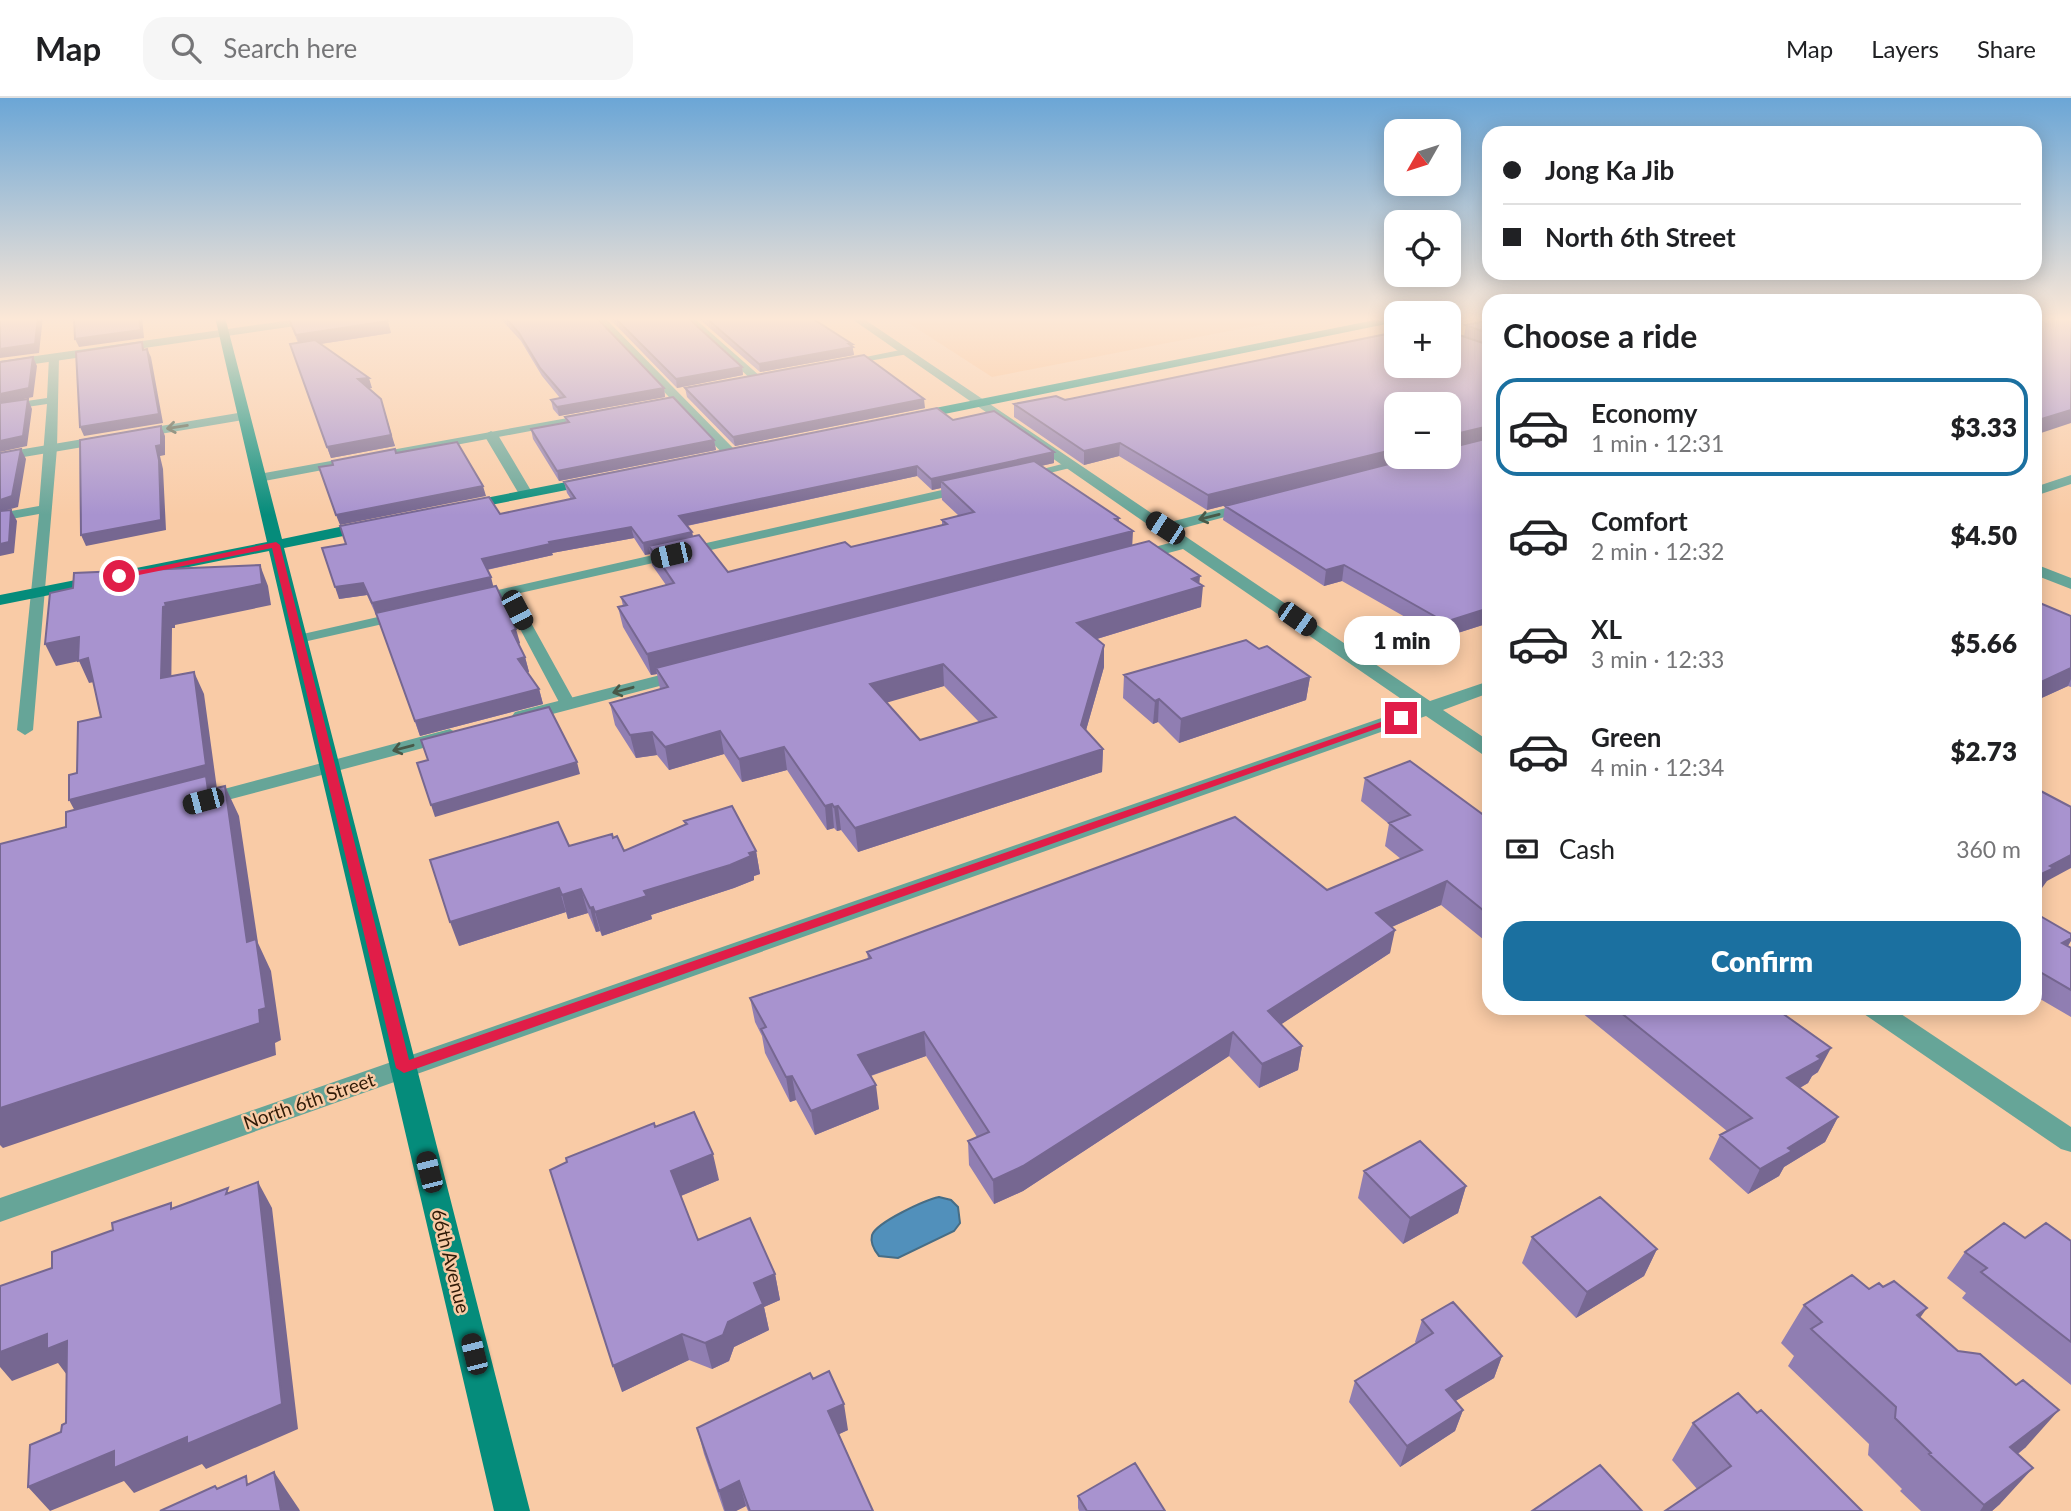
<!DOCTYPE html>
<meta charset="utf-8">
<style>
body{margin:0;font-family:Lato,sans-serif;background:#f6f6f6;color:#202124;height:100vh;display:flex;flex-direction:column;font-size:26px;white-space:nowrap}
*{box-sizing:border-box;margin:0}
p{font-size:23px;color:#757577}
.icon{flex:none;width:38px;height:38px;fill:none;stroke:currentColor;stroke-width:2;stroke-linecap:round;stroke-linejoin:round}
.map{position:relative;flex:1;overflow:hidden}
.details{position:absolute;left:1482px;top:196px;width:560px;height:721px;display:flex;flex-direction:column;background:#fff;border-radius:21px;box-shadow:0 4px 18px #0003}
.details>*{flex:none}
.guide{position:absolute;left:1482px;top:28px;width:560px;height:154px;border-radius:21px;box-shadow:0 4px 18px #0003;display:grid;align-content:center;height:154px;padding:0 21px;background:#fff}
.needle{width:46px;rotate:231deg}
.fabs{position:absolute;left:1384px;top:21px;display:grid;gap:14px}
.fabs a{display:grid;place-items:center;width:77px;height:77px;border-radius:14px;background:#fff;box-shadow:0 4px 18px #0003;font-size:35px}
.end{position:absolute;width:32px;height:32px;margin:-16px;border:9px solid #e11d48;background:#fff;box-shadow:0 0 0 4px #fff}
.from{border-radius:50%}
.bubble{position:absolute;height:49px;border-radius:21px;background:#fff;box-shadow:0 4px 18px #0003;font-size:23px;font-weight:800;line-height:49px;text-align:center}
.car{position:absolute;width:21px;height:42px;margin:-21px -10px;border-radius:9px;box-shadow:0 0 5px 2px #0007;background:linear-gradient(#222 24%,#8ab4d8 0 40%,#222 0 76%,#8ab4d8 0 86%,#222 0)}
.guide b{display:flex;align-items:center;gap:24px;height:66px;font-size:26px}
.guide b+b{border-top:2px solid #e0e0e0}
.guide i{width:18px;height:18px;background:#202124}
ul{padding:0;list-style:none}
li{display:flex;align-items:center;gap:21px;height:98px;margin:0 14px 10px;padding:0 7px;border:4px solid transparent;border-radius:21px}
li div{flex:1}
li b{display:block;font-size:26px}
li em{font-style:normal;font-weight:800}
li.selected{border-color:#1b70a0}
li>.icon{width:63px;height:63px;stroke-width:1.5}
h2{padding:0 21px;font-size:32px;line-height:84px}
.pay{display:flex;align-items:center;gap:18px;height:77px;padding:0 21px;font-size:26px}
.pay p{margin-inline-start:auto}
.action{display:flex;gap:14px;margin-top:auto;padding:14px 21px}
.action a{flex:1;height:80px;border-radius:21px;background:#1b70a0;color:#fff;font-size:28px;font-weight:800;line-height:80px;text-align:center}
header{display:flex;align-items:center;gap:42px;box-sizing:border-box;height:98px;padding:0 35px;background:#fff;border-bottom:2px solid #e0e0e0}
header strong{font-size:33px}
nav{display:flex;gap:38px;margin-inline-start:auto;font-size:24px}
.search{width:490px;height:63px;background:#f6f6f6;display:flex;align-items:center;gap:18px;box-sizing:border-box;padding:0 24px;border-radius:21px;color:#757577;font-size:26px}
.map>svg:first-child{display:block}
.built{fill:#fbbc89}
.water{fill:#5190bb;stroke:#476d85;stroke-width:2}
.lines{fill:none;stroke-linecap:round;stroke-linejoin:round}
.lane{fill:#66a598;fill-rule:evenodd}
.street{fill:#66a598;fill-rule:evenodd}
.secondary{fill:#058c7b;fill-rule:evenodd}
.wall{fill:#907eb2;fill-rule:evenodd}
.shaded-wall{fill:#766791}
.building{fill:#a893cf;stroke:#766791;stroke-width:2;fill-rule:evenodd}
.oneway{stroke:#485948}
.route{fill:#e11d48}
.labels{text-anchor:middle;stroke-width:5;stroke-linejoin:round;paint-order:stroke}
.street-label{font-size:19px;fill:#2f1a07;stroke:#f9cba6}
</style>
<header>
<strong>Map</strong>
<div class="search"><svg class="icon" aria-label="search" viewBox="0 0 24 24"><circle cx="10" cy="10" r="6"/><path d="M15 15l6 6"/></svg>Search here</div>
<nav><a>Map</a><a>Layers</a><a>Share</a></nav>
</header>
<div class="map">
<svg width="2071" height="1413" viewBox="0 0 2071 1413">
<rect width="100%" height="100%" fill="#f9cba6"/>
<path class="built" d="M899 219H1302L992 279Z"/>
<path class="water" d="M939 1099 951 1102 958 1109 960 1125 954 1133 898 1160 879 1158C874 1152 870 1145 872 1137 877 1124 925 1102 939 1099Z"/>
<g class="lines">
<path class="lane" d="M683 219H693L761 279V283H753Z
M905 251 908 252V256L846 267 841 264Z
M54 256 59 259 57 350 33 632 25 637 17 632 39 416 0 423V415L39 408 47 306 0 313V307L47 300 49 259Z
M590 316 595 319 594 321 259 384 253 380 259 376Z
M1070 364 1076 367 1074 369 1025 381 1019 377Z
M964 387 970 391 968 394 476 505 469 501 476 497Z
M517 508 524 512 576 606 574 609H562L560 606 510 512Z
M400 514 405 515V521L299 545 292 541 294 538Z"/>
<path class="street" d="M313 219H341L336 222 0 271V263Z
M593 219H604L735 352V358H725Z
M849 219H861L1166 425 1250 404 1255 405 1257 408 1255 411 1176 432 1430 603 1489 583V595L1443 612 1489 643V658L1482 656 1426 618 0 1124V1100L1413 609 1183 451 1135 464 1129 462 1127 459 1129 456 1173 444Z
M244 314 249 315V321L0 363V355Z
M491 333 498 337 533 396 531 399H521L519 396 484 337Z
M2071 377V386L2035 398V389Z
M2035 466 2071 480V491L2035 477Z
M684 571 693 576 690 580 522 624 512 618 515 614Z
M450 631 460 637 457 641 201 709 194 707 191 703 194 699Z
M1860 910H1892L2071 1029V1054L2061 1051 1864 916Z"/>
<path class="secondary" d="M215 219H225L282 441 368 423 376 428 368 433 284 450 530 1413H494L269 453 0 507V497L267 444Z
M1390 219H1396V224L915 322 909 318 915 314Z
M592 379 599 383 597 386 465 412 458 408 465 404Z"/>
</g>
<path class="wall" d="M286 219H385L391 235 321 246 372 290H369L395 348 331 360 290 246 298 245 288 220Z
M492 219H596L664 290 665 299 559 318 553 311 551 302 560 300 542 278 521 243 501 221 494 222Z
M608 219H687L742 269 743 277 677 290Z
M697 219H810L852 248 854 257 760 274Z
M1489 222V525L1442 540 1342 483 1324 488 1223 422 1225 408 1350 376 1207 412 1119 358 1084 367 1014 319V306L1396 268 1450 234 1464 238 1466 227ZM1449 306V359H1396Z
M685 290 925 310 735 348 687 299Z
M565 319 714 342 716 352 559 383 533 341 531 331 566 325Z
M953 322 1054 365 1041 368 1119 423 1132 447 1199 486 1201 509 1097 541 1104 569 1086 632 1103 651 1102 674 858 754 841 732 837 733 834 730 827 732 787 672 742 684 724 656 669 672 657 657 636 660 615 627 610 605 660 591 657 576 651 577 623 529 618 509 623 508 621 499 666 487 652 467 650 456 645 457 634 440 552 455 553 457 487 472 493 489 520 545 518 546 525 559 529 574H527L539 591 543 606 420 638 377 517H376L367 497 339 501 500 416 571 401 567 395 564 384ZM917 378 932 392 941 390 942 402 959 418 942 422V427L851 449 728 474 693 438 692 434 687 428ZM944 588 979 624 920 642 886 604Z
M2035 503 2071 518V589L2068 588 2035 603Z
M1259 551 1310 579 1306 602 1179 645 1158 624 1153 626 1123 600 1124 577Z
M1365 680 1489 721V846L1441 807 1392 829 1390 855 1281 926 1302 948 1298 972 1259 990 1229 958 1023 1093 994 1106 969 1067 968 1043 977 1039 926 958 871 978 879 1011 815 1037 796 1002 790 1004 765 955 762 938 755 924 750 900 868 861 867 854 1327 792 1401 761 1385 748 1389 726 1361 703Z
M684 723 756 753 760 776 754 778V782L734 790 651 817 652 821 602 838 600 833 596 834 588 815 568 821 566 814 459 848 569 748 613 740 624 753 685 727Z
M2035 815 2068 848 2071 850V919L2035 898Z
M1576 910H1775L1818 974 1812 978 1808 985 1800 990 1838 1019 1825 1044 1784 1069 1779 1078 1748 1096 1709 1061 1720 1037 1727 1033Z
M655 1029 719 1082 681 1098 698 1142 775 1176 780 1202 764 1209 769 1232 734 1249 729 1263 712 1271 689 1262 622 1294Z
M1364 1073 1466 1088 1458 1115 1403 1146 1358 1100Z
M1532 1139 1657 1151 1644 1178 1576 1220 1522 1165Z
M2025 1140 2071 1143V1287L1962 1200 1966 1195 1947 1180 1965 1154Z
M1869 1191 1920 1220 2026 1349 2018 1356 2000 1406 1992 1413H1921L1900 1393 1902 1391 1868 1357 1869 1346 1788 1268 1794 1258 1781 1245 1804 1207Z
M1422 1222 1502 1258 1494 1280 1455 1303 1463 1312 1455 1333 1400 1369 1349 1304 1355 1283 1416 1245 1415 1244Z
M1757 1315 1862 1413 1697 1391 1672 1362 1693 1325Z
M697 1330 848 1332 839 1336 873 1413H748L746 1408 736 1413H724L704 1356Z
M1078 1398 1165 1413H1079L1078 1410Z"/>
<path class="shaded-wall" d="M38 219H43L39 255 0 260V251Z
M139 219H142L144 240 79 249 75 241Z
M493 219H501V221L494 222Z
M388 223 391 235 300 249 296 237Z
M852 246 854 257 760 274 759 266Z
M147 251 151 259 163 325 84 338 80 329Z
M33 259 37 268 33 299 0 306V296Z
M742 269 743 277 677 290 676 281Z
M369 280 372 290 362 292 358 281Z
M664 290 665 299 559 318 557 309Z
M28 301 32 311 27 348 0 354V343Z
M381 301 395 348 331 360 327 349Z
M924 301 925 310 735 348 733 339Z
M2071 312V325L2035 337V323Z
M161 328 165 338V357L160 358 163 371 166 432 86 448 81 437 156 348Z
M1489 328V340L1449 350V343L1451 337Z
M714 342 716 352 559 383 557 373Z
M1120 345 1119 358 1084 367V353Z
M21 351 26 361 18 409 0 414V402Z
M1396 351V359H1416L1207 412 1208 397Z
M1054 354V365L947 389 941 383V390L932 392 931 381Z
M917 368V378L681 429 679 418Z
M483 388 486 398 340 427 336 417Z
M11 412 17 423 14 455 0 458V446Z
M1119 420 1118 437 1133 433 1132 452 656 570 657 576 651 577 647 556Z
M631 429 634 440 552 455 553 457 485 472 482 461 549 444Z
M692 434 694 446 649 448 650 456 645 457 643 445Z
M260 467 268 488 271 507 175 527V530H172L171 603 161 580 163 509 165 505Z
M1344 467 1342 483 1324 488 1326 472Z
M1200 478 1199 489 1203 488 1201 509 1077 547V525Z
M491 479 494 491 376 517 372 505Z
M363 485 367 497 339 501 335 489Z
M1489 510V525L1442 540 1445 524Z
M516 531 520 545 516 548 512 533Z
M79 539 99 583 89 585 79 563 56 568 45 546Z
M1104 547V569L1081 650V627Z
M525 559 529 574 522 575 518 561Z
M943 566 944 588 872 609 870 586Z
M2071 570V581L2068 588 2035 603V592L2039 585Z
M194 574 204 596 217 691 82 726 69 702Z
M1310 579 1306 602 1179 645 1181 621Z
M539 591 543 606 420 638 415 623Z
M1159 601 1158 624 1153 626 1155 603Z
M720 633 724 656 669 672 665 649Z
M652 634 657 657 636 660 630 637Z
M784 649 787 672 742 684 739 661Z
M1103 651 1102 674 858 754 855 730Z
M577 664 580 676 435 719 431 707Z
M225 688 239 718 258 845 271 873 281 942 275 945 276 957 3 1050 0 1047V1010L247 844Z
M832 706 834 730 827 732 825 708Z
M838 708 841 732 837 733 834 709Z
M756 753 760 776 754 778V782L734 790 651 817 652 821 602 838 595 814 644 793Z
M2071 757V770L2047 783 2042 790 2035 793V779L2050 768Z
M1447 783 1441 807 1371 838 1376 815Z
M559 790 566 814 459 848 450 824Z
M581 791 588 815 568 821 562 797Z
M593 809 600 833 596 834 590 810Z
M1395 832 1390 855 1265 937 1268 913Z
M2071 840V843L2062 858V845Z
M924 934 926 958 861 981 858 957Z
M1233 934 1229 958 1023 1093 994 1106 993 1082Z
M1302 948 1298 972 1259 990 1262 966Z
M1831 950 1818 974 1812 978 1808 985 1775 1004 1787 980 1817 958Z
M792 978 796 1002 790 1004 786 979Z
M876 987 879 1011 815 1037 811 1013Z
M1838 1019 1825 1044 1784 1069 1779 1078 1748 1096 1760 1071 1788 1050Z
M713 1056 719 1082 678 1099 671 1073Z
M258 1084 272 1110 298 1331 206 1371 202 1366 134 1395 124 1383 50 1413 28 1389Z
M1466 1088 1458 1115 1403 1146 1410 1120Z
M1657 1151 1644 1178 1576 1220 1587 1194Z
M775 1176 780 1202 764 1209 769 1232 734 1249 729 1263 712 1271 705 1245 728 1224 754 1185Z
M1927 1210 1900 1248 1917 1217Z
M47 1236 67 1243V1277L58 1265 12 1283 0 1269V1254Z
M682 1236 689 1262 622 1294 613 1268Z
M1502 1258 1494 1280 1439 1313 1446 1292Z
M844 1306 848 1332 833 1339 828 1313Z
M1463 1312 1455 1333 1400 1369 1407 1348Z
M2059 1312 2026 1349 1978 1386 2010 1349Z
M2033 1370 2000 1406 1992 1413H1980L1984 1407Z
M274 1374 299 1411 300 1413H281Z
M739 1383 746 1408 736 1413H725L719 1393Z"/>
<path class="building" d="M0 219H38L35 246 0 251Z
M74 219H139L141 232 75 241Z
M288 219H385L388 223 296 237Z
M505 219H596L664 290 557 309 551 302 565 299 540 270 519 235Z
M614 219H687L742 269 676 281Z
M705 219H810L852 246H849L853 249 759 266Z
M2035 219H2071V312L2035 323Z
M1489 222V236L1466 227Z
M1449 231 1450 234 1489 247V328L1451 337 1449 343V306H1396V351L1208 397 1120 345 1084 353 1014 306 1056 298 1065 302 1396 234V268H1449Z
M315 242 369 280 358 281 381 301 391 337 327 349 290 246Z
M142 244 143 252 147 251 159 316 80 329 76 254Z
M864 257 924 301 733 339 685 290Z
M33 259 29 290 0 296V264Z
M673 299 714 342 557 373 531 331 569 324 565 319Z
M28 301 23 338 0 343V305Z
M937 310 953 322 994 313 1054 354 931 381 917 368 679 418 692 434 643 445 631 429 549 444 550 446 482 461 491 479 372 505 363 485 335 489 322 450 346 446 340 428 489 399 500 416 575 400 564 384Z
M161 328V347L156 348 159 362 161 422 81 437 80 342Z
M1489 340V510L1445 524 1344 467 1326 472 1225 408 1416 359H1449V350Z
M457 344 483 388 336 417 319 369 333 367 332 363 395 351 396 355Z
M21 351 12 398 0 402V355Z
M1034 363 1119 420 1115 421 1133 433 647 556 618 509 627 507 621 499 674 485 649 448 699 437 728 474 845 444 851 449 947 426 942 422 974 414 941 383Z
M11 412 9 444 0 446V413Z
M1149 443 1200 478 1192 481 1203 488 1077 525 1104 547 1081 627 1103 651 855 730 838 708 834 709 832 706 825 708 784 649 739 661 720 633 665 649 652 634 630 637 610 605 668 589 656 570ZM943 566 996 619 920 642 870 586Z
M260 467 262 486 165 505 166 508 163 509 161 580 194 574 206 667 69 702V677L77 675 78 624 101 619 88 560 78 563 79 539 45 546 50 495 73 490 74 475Z
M496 488 516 531 512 533 525 559 518 561 539 591 415 623 376 515Z
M2035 503 2071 518V570L2039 585 2035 583Z
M1246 542 1259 551 1267 548 1310 579 1181 621 1159 601 1155 603 1124 577Z
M549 609 577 664 431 707 417 665 428 662 421 642Z
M1410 663 1489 721V817L1447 783 1376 815 1395 832 1268 913 1302 948 1262 966 1233 934 1023 1068 993 1082 968 1043 989 1034 924 934 858 957 876 987 811 1013 792 978 786 979 761 931 766 929 750 900 871 860 867 854 1235 719 1327 792 1422 752 1389 725 1410 717 1365 680Z
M206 678 208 692 225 688 247 844 256 841 266 910 259 912 260 925 0 1010V746L66 729V714Z
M2035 690 2071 709V757L2050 768 2054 770 2035 779Z
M732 708 756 753 749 755 751 758 730 767 644 793 647 798 595 814 593 809 590 810 581 791 562 797 559 790 450 824 430 762 558 724 569 748 612 736 613 740 617 738 624 753 687 726 684 723Z
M2035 815 2071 836V840L2062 845 2071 850V892L2035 871Z
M1615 910H1775L1831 950 1817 958 1821 961 1787 980 1838 1019 1788 1050 1792 1053 1760 1071 1720 1037 1752 1020Z
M694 1014 713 1056 671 1073 698 1142 750 1120 775 1176 754 1185 763 1206 728 1224 723 1237 705 1245 682 1236 613 1268 550 1072 567 1064 566 1060 654 1025 655 1029Z
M1420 1043 1466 1088 1410 1120 1364 1073Z
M258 1084 282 1306 187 1346V1339L114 1370V1353L28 1389 30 1347 61 1334 62 1327 66 1325 67 1243 47 1251V1236L0 1254V1188L52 1170V1154L113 1132 112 1125 171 1105V1111L228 1090 226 1096Z
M1600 1099 1657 1151 1587 1194 1532 1139Z
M2004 1125 2025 1140 2046 1125 2071 1143V1244L1981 1174 1987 1170 1965 1154Z
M1852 1177 1869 1191 1879 1185 1883 1189 1894 1183 1927 1210 1917 1217 1958 1253 1980 1256 2016 1287 2023 1282 2059 1312 2010 1349 2033 1370 1984 1407 1929 1356 1931 1355 1895 1320 1896 1309 1811 1231 1822 1224 1804 1207Z
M1453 1204 1502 1258 1446 1292 1463 1312 1407 1348 1355 1283 1433 1235 1422 1222Z
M829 1273 844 1306 828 1313 873 1413H750L739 1383 719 1393 697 1330 810 1275 813 1281Z
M1738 1295 1757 1315 1761 1312 1862 1413H1665L1731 1368 1693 1325Z
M1135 1365 1165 1413H1087L1078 1398Z
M1600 1367 1642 1413H1532Z
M274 1374 281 1413H160L215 1388 217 1391 246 1378 247 1387Z"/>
<defs><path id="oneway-shaft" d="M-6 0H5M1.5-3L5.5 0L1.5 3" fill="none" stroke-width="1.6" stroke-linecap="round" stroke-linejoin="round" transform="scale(1.75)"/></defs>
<g class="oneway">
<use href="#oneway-shaft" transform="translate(177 329) rotate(171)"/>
<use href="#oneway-shaft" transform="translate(1209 419) rotate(166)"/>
<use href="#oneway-shaft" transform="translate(623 592) rotate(165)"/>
<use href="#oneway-shaft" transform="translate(403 650) rotate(165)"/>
</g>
<linearGradient id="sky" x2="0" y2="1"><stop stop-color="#6ba6d6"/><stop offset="0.53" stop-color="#fce8d7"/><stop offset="1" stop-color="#fce8d7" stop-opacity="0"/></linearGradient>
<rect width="2071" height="417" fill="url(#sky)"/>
<path class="route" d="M276 444 280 447 409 962 1398 618 1407 620 404 975 396 970 272 450 119 481 114 478Z"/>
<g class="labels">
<g class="street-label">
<text transform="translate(309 1003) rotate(-19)" y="7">North 6th Street</text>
<text transform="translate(451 1163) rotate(76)" y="7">66th Avenue</text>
</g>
</g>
</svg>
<div class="fabs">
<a><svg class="needle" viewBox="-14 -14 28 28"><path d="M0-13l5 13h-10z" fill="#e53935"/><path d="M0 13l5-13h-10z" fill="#757577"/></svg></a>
<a><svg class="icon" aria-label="locate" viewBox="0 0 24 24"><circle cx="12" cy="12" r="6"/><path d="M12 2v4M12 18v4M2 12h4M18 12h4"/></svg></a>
<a>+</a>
<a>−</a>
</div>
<i class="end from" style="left:119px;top:478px"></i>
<i class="end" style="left:1401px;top:620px"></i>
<div class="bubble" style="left:1344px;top:518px;width:116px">1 min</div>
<i class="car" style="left:1165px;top:430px;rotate:303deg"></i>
<i class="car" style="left:671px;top:457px;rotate:257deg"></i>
<i class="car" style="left:517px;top:512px;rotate:152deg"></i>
<i class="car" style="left:1297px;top:521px;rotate:125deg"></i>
<i class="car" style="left:203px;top:703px;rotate:255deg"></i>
<i class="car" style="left:429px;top:1074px;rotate:346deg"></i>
<i class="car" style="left:474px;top:1256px;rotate:346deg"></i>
<div class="guide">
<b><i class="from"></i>Jong Ka Jib</b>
<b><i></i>North 6th Street</b>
</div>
<section class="details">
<h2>Choose a ride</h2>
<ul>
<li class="selected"><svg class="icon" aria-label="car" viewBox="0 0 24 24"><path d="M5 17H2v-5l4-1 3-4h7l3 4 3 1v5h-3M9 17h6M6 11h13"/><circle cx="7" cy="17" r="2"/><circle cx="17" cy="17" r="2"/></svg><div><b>Economy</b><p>1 min · 12:31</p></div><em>$3.33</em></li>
<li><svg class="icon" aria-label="car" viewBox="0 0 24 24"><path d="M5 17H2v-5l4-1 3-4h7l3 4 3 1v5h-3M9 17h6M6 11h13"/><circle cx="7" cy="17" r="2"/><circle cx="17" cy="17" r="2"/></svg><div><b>Comfort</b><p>2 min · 12:32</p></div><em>$4.50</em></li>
<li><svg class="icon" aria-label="car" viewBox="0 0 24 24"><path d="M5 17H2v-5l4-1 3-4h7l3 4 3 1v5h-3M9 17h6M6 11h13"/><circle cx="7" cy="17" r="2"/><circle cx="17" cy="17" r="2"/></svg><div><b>XL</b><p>3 min · 12:33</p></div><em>$5.66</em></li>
<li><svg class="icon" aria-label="car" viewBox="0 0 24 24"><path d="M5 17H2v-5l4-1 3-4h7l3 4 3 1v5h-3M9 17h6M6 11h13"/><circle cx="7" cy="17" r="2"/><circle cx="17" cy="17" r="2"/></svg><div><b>Green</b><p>4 min · 12:34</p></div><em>$2.73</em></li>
</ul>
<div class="pay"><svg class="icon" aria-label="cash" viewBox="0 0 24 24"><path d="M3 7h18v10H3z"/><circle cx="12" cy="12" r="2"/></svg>Cash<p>360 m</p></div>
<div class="action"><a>Confirm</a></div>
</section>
</div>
